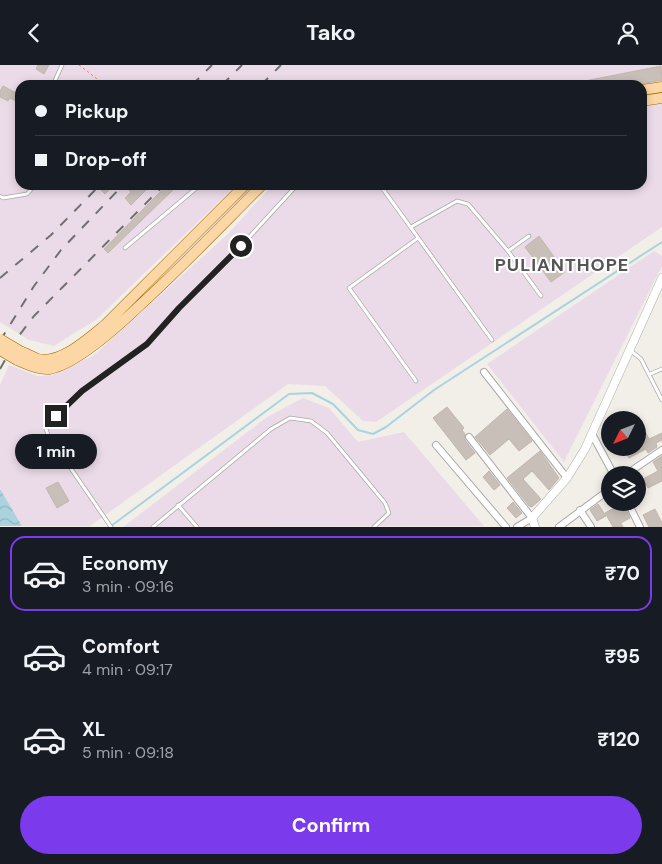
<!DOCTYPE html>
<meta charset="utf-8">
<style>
body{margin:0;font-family:"DM Sans",sans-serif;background:#20242c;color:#f1f3f6;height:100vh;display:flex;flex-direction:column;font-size:19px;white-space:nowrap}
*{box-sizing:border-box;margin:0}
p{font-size:16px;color:#9ea1a6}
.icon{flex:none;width:28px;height:28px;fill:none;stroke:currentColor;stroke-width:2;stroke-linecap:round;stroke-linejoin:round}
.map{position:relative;height:462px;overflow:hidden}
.drawer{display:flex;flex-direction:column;background:#171b24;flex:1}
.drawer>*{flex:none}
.guide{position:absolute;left:15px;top:15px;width:632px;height:110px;border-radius:15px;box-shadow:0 2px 8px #0003;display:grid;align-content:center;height:110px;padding:0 20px;background:#171b24}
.needle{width:32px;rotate:228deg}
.fabs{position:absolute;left:601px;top:346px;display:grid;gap:10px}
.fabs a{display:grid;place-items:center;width:45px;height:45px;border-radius:50%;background:#171b24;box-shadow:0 2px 8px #0003;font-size:25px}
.end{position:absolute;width:22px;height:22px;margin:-11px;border:6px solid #222;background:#fff;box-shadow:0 0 0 2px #fff}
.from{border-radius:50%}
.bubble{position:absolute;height:35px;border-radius:18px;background:#171b24;box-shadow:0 2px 8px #0003;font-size:16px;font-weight:700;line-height:35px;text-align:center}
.guide b{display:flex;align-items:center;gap:18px;height:48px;font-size:19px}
.guide b+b{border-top:1px solid #363941}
.guide i{width:12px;height:12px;background:#f1f3f6}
ul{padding:9px 0 0;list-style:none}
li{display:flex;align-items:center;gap:15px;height:75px;margin:0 10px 8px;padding:0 10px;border:2px solid transparent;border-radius:15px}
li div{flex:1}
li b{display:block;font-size:19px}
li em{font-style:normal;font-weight:700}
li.selected{border-color:#7c3aed}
li>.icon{width:45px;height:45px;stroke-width:1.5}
.action{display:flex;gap:10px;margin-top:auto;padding:10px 20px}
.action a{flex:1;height:58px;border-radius:30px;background:#7c3aed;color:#fff;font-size:20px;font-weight:700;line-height:58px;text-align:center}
header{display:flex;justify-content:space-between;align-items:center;height:65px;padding:0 20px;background:#171b24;font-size:22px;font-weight:700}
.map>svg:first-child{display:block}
.industrial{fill:#ebdbe8}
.water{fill:url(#water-waves)}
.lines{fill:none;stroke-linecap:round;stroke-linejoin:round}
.stream{stroke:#aad3df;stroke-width:2}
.building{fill:#c7bfb8;stroke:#c4b6ab}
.service-casing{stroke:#a9a9a9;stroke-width:4.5}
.minor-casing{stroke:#a9a9a9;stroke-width:8}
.tertiary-casing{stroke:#a9a9a9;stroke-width:9}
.primary-casing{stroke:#a06b00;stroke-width:11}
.path{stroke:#fa8072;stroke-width:1;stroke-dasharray:2.5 2.5;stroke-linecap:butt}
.service{stroke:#fff;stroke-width:3}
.minor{stroke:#fff;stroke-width:6}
.tertiary{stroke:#fff;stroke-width:8}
.primary{stroke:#fcd6a4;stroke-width:10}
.rail{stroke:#707070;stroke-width:2;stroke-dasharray:10 10;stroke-linecap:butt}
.primary-bridge-casing{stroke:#a06b00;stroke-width:11;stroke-linecap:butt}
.primary-bridge{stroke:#fcd6a4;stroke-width:10}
.route{stroke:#222;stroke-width:6}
.labels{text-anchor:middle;stroke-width:4;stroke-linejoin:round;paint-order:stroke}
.district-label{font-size:18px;font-weight:bold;letter-spacing:1px;fill:#555;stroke:#fff}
</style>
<header><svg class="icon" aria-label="back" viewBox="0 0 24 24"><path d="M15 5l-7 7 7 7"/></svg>Tako<svg class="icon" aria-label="person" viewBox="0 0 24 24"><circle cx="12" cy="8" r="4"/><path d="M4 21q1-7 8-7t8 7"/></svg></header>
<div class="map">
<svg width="662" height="462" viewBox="0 0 662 462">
<defs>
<pattern id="water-waves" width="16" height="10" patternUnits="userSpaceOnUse" patternTransform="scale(1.25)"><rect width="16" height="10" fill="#aad3df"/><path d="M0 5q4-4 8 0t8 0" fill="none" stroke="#92b5bf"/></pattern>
</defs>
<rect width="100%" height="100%" fill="#f2efe9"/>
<path class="industrial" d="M0 0H662V18L642 20H20V120H236L97 254 54 281 29 275 0 257Z
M662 38V162L376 357 363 356 325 321 288 319 90 461H22L0 424V320L9 300 38 311 53 310 93 291 229 168 272 120H642L643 42Z
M654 186 662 191V201L564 397 487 299Z
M303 333 329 343 358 377 404 367 484 461 123 462 267 352Z"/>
<path class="water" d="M0 424 22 461H0Z"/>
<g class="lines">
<path class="stream" d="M111 461 289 329 312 328 333 339 358 365 373 369 386 362 434 325 662 177"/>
</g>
<path class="building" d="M38 0H49L44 9 36 4Z
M661 1 662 15 637 20H580V17Z
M3 21 20 30V38L10 33 8 36 0 32V26Z
M104 120H114L105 129 100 124Z
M124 120H151L131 140 125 133 131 127Z
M167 120H178L108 188 104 184Z
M539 171 565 207 551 217 525 182Z
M447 342 464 363 462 365 465 369V375L475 388 466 395 433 353Z
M507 344 532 376 519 386 509 374 490 390 475 372Z
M638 353 649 374 662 368V375L656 378 657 382 648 388 646 384 629 393 623 382H638Z
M540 386 559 413 549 425 532 406 523 414 541 434 532 442 529 441 507 413Z
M662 391V416L648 423 643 414 658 406 653 397Z
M489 406 500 420 494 425 483 412Z
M58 417 69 436 57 443 46 423Z
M513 437 522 448 516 453 507 443Z
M611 438H623L630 453 621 458 623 462H613L605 448 614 443Z
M598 439 606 451 597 456 590 445Z
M655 444 662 458V462H649L643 450Z"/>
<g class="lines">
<g class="service-casing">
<path id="service" d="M53 20 62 0
M380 120 492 275
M0 131 3 133 27 129 35 120
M411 162 457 136 468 139 508 186
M529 171 508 186 541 231
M125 183 200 120
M631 286 641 294 662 335
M650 309 662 304
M416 316 349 223 418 173
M178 440 197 462
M111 462 48 370 45 361 82 326 147 279 179 243 241 181 297 120
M153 462 271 364 290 353 311 356 327 368 385 438 389 448 374 462"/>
</g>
<g class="minor-casing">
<path id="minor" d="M484 307 567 413
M592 369 614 410
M469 372 532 453 517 462
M436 380 506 462
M625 410 662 385
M628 438 640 462
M580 445 591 462
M559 462 610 424"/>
</g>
<g class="tertiary-casing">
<path id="tertiary" d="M535 462 532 453 567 413 585 384 662 213"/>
</g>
<g class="primary-casing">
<path id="primary" d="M642 25 662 22
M642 36 662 33
M20 286C26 288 32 292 38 294 61 299 89 273 105 260L245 120
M17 295C26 299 39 305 49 304 77 299 117 262 137 243 180 204 220 162 262 120"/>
</g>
<path class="path" d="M79 0 105 20"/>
<use href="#service" class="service"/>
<use href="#minor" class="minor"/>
<use href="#tertiary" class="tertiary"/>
<use href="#primary" class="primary"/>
<path class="rail" d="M192 20 212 0
M222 20 242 0
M261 20 281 0
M0 213 51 170 100 120
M0 276 34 221 61 185 123 120
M0 304 18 272 34 251 164 120"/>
<g class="primary-bridge-casing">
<path id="primary-bridge" d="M0 274 20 286
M0 285 17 295"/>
</g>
<use href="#primary-bridge" class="primary-bridge"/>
</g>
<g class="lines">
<path class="route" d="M56 351 82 326 147 279 179 243 241 181"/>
</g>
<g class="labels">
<g class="district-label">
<text x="562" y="206">PULIANTHOPE</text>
</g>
</g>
</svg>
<div class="fabs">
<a><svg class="needle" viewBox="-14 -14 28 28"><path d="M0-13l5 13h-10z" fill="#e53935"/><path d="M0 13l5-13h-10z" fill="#9ea1a6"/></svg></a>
<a><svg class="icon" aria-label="layers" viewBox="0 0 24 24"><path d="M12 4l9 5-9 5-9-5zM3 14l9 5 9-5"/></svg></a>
</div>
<i class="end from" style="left:241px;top:181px"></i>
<i class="end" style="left:56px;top:351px"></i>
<div class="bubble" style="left:15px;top:369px;width:82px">1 min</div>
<div class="guide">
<b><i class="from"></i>Pickup</b>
<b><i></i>Drop-off</b>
</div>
</div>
<section class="drawer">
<ul>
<li class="selected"><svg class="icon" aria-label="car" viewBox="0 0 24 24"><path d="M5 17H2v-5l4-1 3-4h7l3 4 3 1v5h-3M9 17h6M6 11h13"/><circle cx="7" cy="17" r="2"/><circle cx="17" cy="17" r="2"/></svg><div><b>Economy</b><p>3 min · 09:16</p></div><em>₹70</em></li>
<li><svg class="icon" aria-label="car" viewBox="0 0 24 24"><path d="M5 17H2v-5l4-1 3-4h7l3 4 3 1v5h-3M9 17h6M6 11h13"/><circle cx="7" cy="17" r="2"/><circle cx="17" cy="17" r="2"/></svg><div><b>Comfort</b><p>4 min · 09:17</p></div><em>₹95</em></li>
<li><svg class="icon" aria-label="car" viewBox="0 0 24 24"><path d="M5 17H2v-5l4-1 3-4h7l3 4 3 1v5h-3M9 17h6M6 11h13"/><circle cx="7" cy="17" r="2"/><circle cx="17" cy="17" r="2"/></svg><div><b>XL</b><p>5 min · 09:18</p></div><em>₹120</em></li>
</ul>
<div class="action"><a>Confirm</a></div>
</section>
